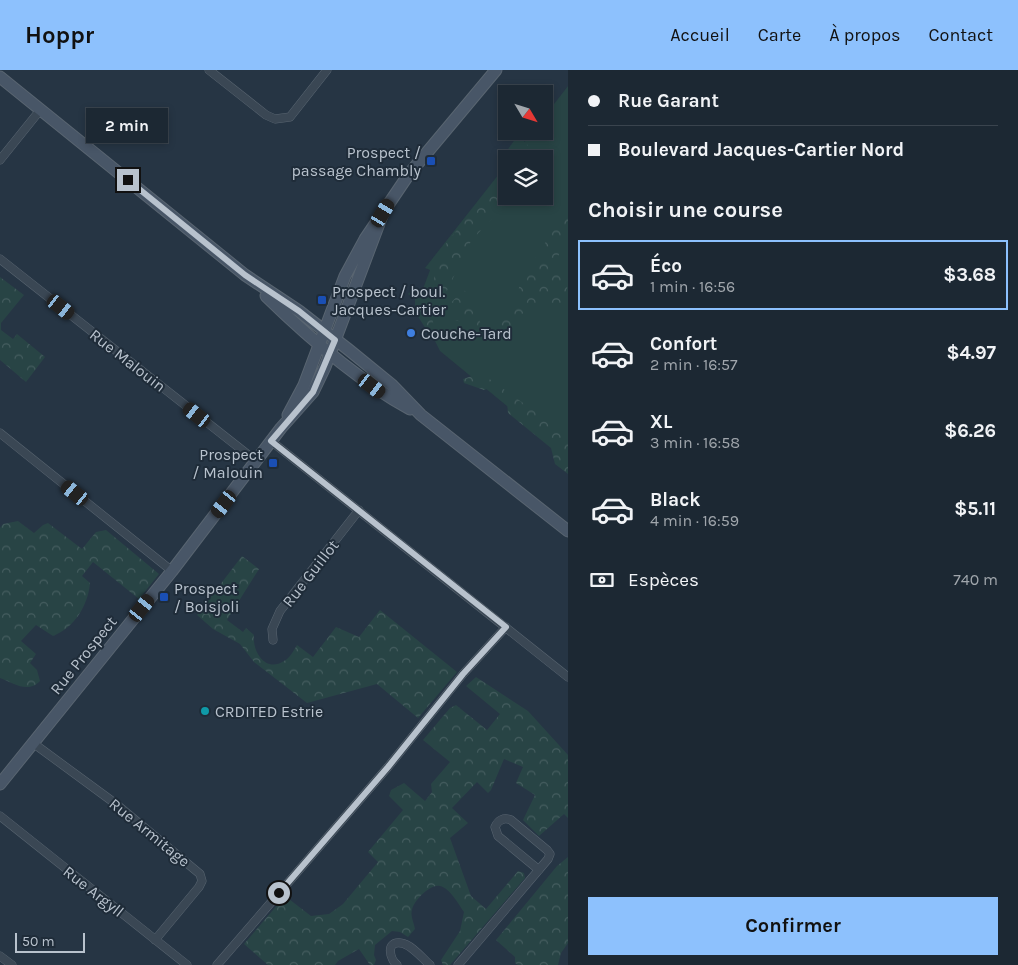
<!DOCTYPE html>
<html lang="fr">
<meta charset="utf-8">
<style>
body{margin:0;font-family:Karla,sans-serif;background:#29343f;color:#f1f3f6;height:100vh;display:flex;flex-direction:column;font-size:19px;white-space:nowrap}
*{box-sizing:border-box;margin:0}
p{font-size:16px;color:#a0a6ac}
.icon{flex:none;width:28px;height:28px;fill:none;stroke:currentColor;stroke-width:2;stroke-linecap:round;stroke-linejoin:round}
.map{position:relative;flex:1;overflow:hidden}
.details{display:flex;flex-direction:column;background:#1c2833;width:450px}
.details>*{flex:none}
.banner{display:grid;align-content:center;height:110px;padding:0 20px;background:#1c2833}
.needle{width:32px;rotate:128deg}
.controls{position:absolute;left:498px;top:15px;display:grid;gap:10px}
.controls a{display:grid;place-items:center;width:55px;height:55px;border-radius:0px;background:#1c2833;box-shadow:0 2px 8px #0003,0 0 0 1px #3a444e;font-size:25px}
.scale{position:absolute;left:15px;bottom:12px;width:70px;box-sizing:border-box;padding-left:5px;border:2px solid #b8c2cd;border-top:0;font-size:14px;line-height:18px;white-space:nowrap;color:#b8c2cd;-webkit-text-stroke:4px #1f2c39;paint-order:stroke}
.end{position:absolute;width:22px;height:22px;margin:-11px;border:6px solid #b8c2cd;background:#111;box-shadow:0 0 0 2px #111}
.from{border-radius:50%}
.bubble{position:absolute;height:35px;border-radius:0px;background:#1c2833;box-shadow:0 2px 8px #0003,0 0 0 1px #3a444e;font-size:16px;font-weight:700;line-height:35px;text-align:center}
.car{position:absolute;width:15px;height:30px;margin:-15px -8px;border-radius:6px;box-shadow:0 0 4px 1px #0007;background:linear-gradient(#222 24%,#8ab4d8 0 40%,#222 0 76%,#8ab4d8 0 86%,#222 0)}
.banner b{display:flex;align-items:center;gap:18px;height:48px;font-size:19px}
.banner b+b{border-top:1px solid #3a444e}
.banner i{width:12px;height:12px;background:#f1f3f6}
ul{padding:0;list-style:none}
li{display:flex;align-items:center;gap:15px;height:70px;margin:0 10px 8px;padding:0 10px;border:2px solid transparent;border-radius:0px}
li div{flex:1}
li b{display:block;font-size:19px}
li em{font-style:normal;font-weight:700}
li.current{border-color:#8dc1fd}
li>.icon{width:45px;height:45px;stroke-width:1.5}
h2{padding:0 20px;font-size:22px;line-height:60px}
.pay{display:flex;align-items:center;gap:12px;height:55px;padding:0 20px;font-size:19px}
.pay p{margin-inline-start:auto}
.button{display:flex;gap:10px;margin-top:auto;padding:10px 20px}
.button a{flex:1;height:58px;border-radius:0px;background:#8dc1fd;color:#111;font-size:20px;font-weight:700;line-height:58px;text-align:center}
header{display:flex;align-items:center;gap:30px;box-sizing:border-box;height:70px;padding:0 25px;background:#8dc1fd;color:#111}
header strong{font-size:24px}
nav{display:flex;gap:28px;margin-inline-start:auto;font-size:18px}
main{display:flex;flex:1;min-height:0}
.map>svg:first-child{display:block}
.green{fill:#284445}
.forest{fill:url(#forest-crowns)}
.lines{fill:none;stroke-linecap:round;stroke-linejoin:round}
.street-casing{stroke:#596571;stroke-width:9}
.secondary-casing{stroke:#596571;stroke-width:13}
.street{stroke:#3a4754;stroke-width:8}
.secondary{stroke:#485667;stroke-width:11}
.route{stroke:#b8c2cd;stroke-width:6}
.transit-dot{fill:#1a4fb4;stroke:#1f2c39;stroke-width:2}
.shop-dot{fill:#3f7fe0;stroke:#1f2c39;stroke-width:2}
.culture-dot{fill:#0f9aa8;stroke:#1f2c39;stroke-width:2}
.labels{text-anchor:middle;stroke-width:4;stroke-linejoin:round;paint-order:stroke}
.poi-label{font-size:16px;fill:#b8c2cd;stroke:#1f2c39;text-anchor:start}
.street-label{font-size:16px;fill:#b8c2cd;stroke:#1f2c39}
</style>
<header>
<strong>Hoppr</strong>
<nav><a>Accueil</a><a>Carte</a><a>À propos</a><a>Contact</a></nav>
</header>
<main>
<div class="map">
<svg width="568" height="895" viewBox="0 0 568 895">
<defs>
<pattern id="forest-crowns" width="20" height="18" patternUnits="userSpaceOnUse" patternTransform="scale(1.25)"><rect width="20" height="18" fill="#284445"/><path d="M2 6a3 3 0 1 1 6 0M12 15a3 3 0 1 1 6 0" fill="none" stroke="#455d5f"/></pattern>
</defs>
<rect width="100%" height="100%" fill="#263544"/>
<path class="green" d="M568 16V386L440 281 417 235 430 200 425 198 506 95V126H544V89H511L533 61H544V47Z"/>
<path class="forest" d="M516 68H521L535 83 534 89H506V126H513L471 171 442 231 432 226 437 185 499 107 501 89Z
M568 137V152L562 159 557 200 562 203 568 200C568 237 562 238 527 239L514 253 510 266 504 268 495 254 517 236V224L521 211Z
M0 207 24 225 1 253V260L13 269 17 264 45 287 26 312 0 290Z
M463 220 473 226 474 234 485 238 478 246 482 258 455 250 448 236Z
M411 221C424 231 431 241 434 256L431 260 426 259 415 242V229L408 224Z
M481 303 568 365V404L555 394 551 378 508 343 507 332 490 318 484 320 464 313 463 309Z
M18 451 34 463 43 455 48 453 82 479 96 462 106 460 159 504 139 529 93 492 82 506 90 513C88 536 74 558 53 566L36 555 21 571 36 584 30 593 37 600 40 611C28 624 13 613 0 608V458L3 454Z
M242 486 259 499 227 550 243 562 246 558 254 565C252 582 266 603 284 591 290 588 294 580 297 575L313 587 336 557 359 567 380 540 457 602 418 648 377 614 307 633 254 592 240 574 213 559 197 545Z
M476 607 528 641 568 685V748L564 744 539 766 523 750 535 725 516 713 523 697 504 689 491 720 488 723 477 712 452 738 468 753 450 768 471 826 486 839 518 801 524 803 525 808 450 895H443L441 890 460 861 464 842C459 835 450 818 440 816 431 813 413 831 412 840 410 846 414 853 415 859L408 867 400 862 392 861 375 875 374 885 376 890 374 895H370L359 879 338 891 335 895H268L244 874 285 826 311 846 329 844 343 834 378 792 368 782 403 740 389 726 391 720 404 713 425 731 432 722 431 714 450 692 423 670 450 638 456 635 487 660 500 644 466 616Z
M568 787V873L561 883 558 895H518L515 893V887L496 870 557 796Z"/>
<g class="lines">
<g class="street-casing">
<path id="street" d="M209 0 266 45 275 49 290 47 327 0
M0 90 41 39
M0 189 256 391
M0 363 172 501
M271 371 568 607
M273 570 272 559 280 541 359 440
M33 673 116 734 200 804 202 811 199 817 155 870
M0 746 187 895
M0 886 12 895
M217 895 388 697 463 604 506 557
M397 895C390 889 385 871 401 873 411 874 423 889 430 895
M458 895 548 789 550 784 547 780 511 750C504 747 498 750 495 757L498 766 539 800"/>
</g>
<g class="secondary-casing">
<path id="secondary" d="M0 7 245 205 299 241 349 280 392 315 421 345 568 461
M266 226C309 268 357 310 410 339
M288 345 304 315 345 206 365 169 409 104 496 0
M0 714 172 501 281 358 313 322 325 297 383 143"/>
</g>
<use href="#street" class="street"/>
<use href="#secondary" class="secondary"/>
</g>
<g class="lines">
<path class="route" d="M128 110 245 205 299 241 335 270 313 322 271 371 506 557 463 604 388 697 279 823"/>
</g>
<g class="transit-dot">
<rect x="426" y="86" width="10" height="10" rx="2.5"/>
<rect x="317" y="225" width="10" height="10" rx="2.5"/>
<rect x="268" y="388" width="10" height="10" rx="2.5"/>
<rect x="159" y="522" width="10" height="10" rx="2.5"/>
</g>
<circle class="shop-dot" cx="411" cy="263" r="5"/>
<circle class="culture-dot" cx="205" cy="641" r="5"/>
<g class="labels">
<g class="poi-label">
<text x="421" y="88" text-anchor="end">Prospect /<tspan x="421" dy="18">passage Chambly</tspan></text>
<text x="332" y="227">Prospect / boul.<tspan x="332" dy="18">Jacques-Cartier</tspan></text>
<text x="421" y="269">Couche-Tard</text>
<text x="263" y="390" text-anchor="end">Prospect<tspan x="263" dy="18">/ Malouin</tspan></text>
<text x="174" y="524">Prospect<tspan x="174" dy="18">/ Boisjoli</tspan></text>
<text x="215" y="647">CRDITED Estrie</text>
</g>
<g class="street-label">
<text transform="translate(128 290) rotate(38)" y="6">Rue Malouin</text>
<text transform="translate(310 503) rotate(-52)" y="6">Rue Guillot</text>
<text transform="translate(83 585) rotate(-51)" y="6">Rue Prospect</text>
<text transform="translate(150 762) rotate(39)" y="6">Rue Armitage</text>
<text transform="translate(94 821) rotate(38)" y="6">Rue Argyll</text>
</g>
</g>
</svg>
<div class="controls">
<a><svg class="needle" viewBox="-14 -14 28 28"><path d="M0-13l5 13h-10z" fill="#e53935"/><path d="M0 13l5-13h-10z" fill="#a0a6ac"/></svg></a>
<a><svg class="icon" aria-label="layers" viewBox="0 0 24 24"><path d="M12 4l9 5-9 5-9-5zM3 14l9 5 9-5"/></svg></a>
</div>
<div class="scale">50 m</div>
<i class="end from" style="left:279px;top:823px"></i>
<i class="end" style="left:128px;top:110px"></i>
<div class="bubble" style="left:86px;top:38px;width:82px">2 min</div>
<i class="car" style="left:383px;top:143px;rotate:31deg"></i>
<i class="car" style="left:61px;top:237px;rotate:128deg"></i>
<i class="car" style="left:372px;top:316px;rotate:127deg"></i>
<i class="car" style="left:197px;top:345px;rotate:308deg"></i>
<i class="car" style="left:75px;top:423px;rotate:309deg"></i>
<i class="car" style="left:224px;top:434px;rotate:217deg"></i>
<i class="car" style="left:142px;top:538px;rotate:39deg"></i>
</div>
<section class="details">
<div class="banner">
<b><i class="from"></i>Rue Garant</b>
<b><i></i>Boulevard Jacques-Cartier Nord</b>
</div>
<h2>Choisir une course</h2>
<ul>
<li class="current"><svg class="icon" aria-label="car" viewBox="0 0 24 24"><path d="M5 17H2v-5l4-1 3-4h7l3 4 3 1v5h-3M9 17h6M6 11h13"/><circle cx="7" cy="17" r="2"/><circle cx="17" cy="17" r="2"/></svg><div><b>Éco</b><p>1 min · 16:56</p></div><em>$3.68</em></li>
<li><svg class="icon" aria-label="car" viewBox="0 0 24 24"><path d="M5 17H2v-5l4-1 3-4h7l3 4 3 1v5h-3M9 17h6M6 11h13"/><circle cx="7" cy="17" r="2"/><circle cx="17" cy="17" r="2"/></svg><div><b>Confort</b><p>2 min · 16:57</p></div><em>$4.97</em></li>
<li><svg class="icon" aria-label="car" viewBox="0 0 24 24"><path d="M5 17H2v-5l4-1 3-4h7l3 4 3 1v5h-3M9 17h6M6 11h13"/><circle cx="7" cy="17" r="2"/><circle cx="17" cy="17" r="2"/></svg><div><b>XL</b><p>3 min · 16:58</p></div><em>$6.26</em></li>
<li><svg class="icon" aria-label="car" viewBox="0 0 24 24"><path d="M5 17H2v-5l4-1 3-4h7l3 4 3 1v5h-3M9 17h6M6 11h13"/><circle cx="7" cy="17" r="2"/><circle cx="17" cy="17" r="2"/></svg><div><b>Black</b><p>4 min · 16:59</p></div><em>$5.11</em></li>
</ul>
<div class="pay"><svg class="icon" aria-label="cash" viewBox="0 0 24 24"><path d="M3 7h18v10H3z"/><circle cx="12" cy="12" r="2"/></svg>Espèces<p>740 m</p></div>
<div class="button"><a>Confirmer</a></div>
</section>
</main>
